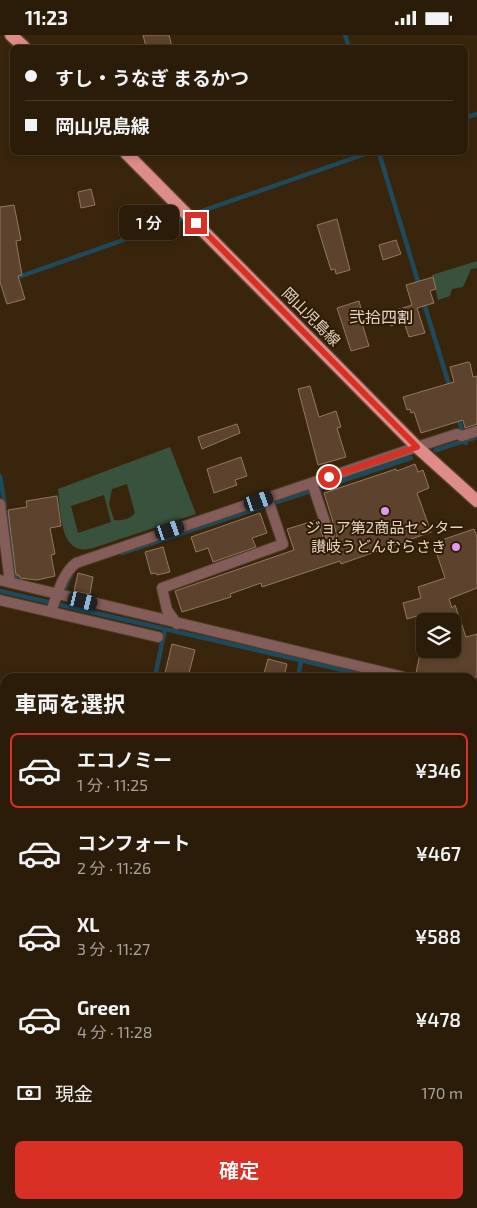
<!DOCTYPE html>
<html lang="ja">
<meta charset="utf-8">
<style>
body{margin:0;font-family:"Exo 2","Noto Sans JP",sans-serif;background:#332512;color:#f1f3f6;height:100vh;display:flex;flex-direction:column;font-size:19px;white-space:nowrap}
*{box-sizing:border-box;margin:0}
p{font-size:16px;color:#a6a19c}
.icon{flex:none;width:28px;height:28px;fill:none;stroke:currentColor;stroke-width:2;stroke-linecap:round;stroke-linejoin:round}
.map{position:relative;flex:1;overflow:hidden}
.sheet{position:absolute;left:0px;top:638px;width:478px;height:536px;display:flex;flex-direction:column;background:#2b1c09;border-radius:15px 15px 0 0;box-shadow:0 2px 8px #0003,0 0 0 1px #473a2a}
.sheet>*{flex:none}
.hud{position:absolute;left:10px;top:10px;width:458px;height:110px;border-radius:8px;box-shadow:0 2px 8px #0003,0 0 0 1px #473a2a;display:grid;align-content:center;height:110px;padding:0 15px;background:#2b1c09}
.buttons{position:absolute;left:416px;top:578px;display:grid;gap:10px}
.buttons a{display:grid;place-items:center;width:45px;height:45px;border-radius:8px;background:#2b1c09;box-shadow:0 2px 8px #0003,0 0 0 1px #473a2a;font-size:25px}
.end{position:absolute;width:22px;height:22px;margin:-11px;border:6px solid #d93025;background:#fff;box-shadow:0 0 0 2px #fff}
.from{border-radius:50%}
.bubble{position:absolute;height:35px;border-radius:8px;background:#2b1c09;box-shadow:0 2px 8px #0003,0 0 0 1px #473a2a;font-size:16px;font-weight:600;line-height:35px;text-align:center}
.car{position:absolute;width:15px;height:30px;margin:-15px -8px;border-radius:6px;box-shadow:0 0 4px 1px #0007;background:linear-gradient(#222 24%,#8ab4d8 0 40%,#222 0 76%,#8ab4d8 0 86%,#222 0)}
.hud b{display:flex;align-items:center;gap:18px;height:48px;font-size:19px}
.hud b+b{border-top:1px solid #473a2a}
.hud i{width:12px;height:12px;background:#f1f3f6}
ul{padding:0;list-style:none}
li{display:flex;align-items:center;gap:15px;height:75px;margin:0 10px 8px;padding:0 5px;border:2px solid transparent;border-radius:8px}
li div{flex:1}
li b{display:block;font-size:19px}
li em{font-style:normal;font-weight:600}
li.selected{border-color:#d93025}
li>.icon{width:45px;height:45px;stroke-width:1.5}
h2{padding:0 15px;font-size:22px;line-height:60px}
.pay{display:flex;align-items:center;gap:12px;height:55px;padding:0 15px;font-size:19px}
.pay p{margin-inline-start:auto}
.cta{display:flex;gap:10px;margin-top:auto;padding:10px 15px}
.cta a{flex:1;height:58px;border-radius:8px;background:#d93025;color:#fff;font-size:20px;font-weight:600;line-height:58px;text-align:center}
.status{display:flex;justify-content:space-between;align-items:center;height:35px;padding:0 25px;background:#2b1c09;direction:ltr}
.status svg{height:14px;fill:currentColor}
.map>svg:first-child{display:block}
.green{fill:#39523e;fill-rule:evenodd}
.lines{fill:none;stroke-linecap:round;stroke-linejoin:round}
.stream{stroke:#1d4a5d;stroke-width:4.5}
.building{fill:#5d432d;stroke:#937760}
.street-casing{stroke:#54412a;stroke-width:12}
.primary-casing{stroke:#54412a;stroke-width:15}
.street{stroke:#845c5a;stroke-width:10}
.primary{stroke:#de8c8a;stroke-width:12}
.route{stroke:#d93025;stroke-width:6}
.poi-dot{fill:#df98f2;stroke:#2f1b03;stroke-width:2}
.labels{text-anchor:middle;stroke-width:4;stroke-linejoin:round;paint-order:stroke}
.street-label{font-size:15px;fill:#e1d3c5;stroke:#2f1b03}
.poi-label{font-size:15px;fill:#e1d3c5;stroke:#2f1b03}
.neighbourhood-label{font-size:16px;fill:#e1d3c5;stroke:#2f1b03}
</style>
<div class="status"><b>11:23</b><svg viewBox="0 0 49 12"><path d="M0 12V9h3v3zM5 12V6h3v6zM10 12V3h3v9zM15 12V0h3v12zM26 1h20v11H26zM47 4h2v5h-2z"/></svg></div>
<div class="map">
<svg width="477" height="1173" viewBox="0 0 477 1173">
<rect width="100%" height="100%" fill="#39250c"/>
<path class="green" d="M477 226V233L471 234 463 252 452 254 450 261 438 265 432 240Z
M170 412 196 479 93 513C59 523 61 477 58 454ZM127 449 135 478C131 484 121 486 114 485L109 469 112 454ZM104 460 111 487 78 498 71 471Z
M0 889 5 891V913L0 912Z
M472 976 477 977V1027L473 1025Z
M5 1099V1169H77L78 1173H0V1101Z
M178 1169H227L228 1173H164Z
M238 1169H343L344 1173H240Z"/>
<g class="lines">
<path class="stream" d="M345 0 349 12
M465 83 477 79
M379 118 419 250
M199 177 368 118
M13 244 180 185
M423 265 450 353
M458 382 466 408
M436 415 477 402
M0 441 5 471
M6 479 17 544
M122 518 411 423
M64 555 71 540
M0 556 373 642
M155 642 165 594
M298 642 301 626
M472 666 477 667
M0 860 5 862
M472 971 477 972
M0 1087 5 1086"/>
</g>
<path class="building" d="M143 0H169L172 12H146Z
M91 154 95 170 81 173 78 157Z
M14 170 21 205 16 206 22 240 18 241 25 264 7 269 0 247V172Z
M337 184 350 235 336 239 335 234 331 235 317 190Z
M396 205 401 219 383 225 379 210Z
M433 242 436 254 430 256 434 268 417 273 425 298 409 302 404 287 391 291 387 278 412 270 406 250Z
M359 266 363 281 360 282 369 311 351 316 337 273Z
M468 327 470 328 473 342 477 341V389L465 393 463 385 421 398 414 377 411 378 410 374 407 375 403 362 454 347 450 332Z
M310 351 319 382 336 376 341 392 337 393 346 422 318 430 298 354Z
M237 389 240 398 202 414 198 402Z
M241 422 247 441 235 445 237 450 214 458 207 434Z
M415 429 418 437 423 435 429 453 417 458 431 497 341 529 340 526 262 552 261 548 230 559 231 562 182 577 175 556 294 515 287 494 317 485 325 507 329 509 335 507 337 500 324 458 396 434 397 436Z
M57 461 61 491 50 493 55 519 51 520 55 541 37 545 20 543 19 540H16L8 475 27 472 26 466Z
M260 478 267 498 252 503 256 512 213 527 208 513 196 517 191 502Z
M474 494 477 502V553L449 564 452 573 455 570 466 602 477 599V642H446L433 639V641L416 638 420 619 438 614 452 616V586H430L427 578 407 584 403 568 421 563 418 552 445 543 433 508Z
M163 512 170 537 157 540 156 538 151 539 145 517Z
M78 538 93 542 90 559 74 556Z
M172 609 195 615 188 642H164Z
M268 624 287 629 284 642H263Z"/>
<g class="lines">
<g class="street-casing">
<path id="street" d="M312 448 330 502
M0 469 10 547
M0 545 404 642
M0 565 158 602
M51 577C57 560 62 539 76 528L417 412 457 399 462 401 477 396
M177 589 167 575 162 553 283 509 268 465
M472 657 477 658
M0 1094 5 1093
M231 1169 233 1173"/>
</g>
<g class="primary-casing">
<path id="primary" d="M11 0 24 12
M126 118 417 412 477 466
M0 880 5 881
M472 1047 477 1049"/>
</g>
<use href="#street" class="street"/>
<use href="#primary" class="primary"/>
</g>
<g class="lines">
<path class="route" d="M196 188 417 412 329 442"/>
</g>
<g class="poi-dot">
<circle cx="385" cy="476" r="5"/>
<circle cx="456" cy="512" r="5"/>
</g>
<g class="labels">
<g class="street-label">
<text transform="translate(311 282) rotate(45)" y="5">岡山児島線</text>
</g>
<g class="poi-label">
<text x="385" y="498">ジョア第2商品センター</text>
<text x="446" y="517" text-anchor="end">讃岐うどんむらさき</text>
</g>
<g class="neighbourhood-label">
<text x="381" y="288">弐拾四割</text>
</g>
</g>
</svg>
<div class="buttons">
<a><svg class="icon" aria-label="layers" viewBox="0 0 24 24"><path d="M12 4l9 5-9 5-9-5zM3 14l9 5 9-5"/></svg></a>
</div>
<i class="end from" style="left:329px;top:442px"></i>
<i class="end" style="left:196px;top:188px"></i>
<div class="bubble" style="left:119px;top:170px;width:60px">1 分</div>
<i class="car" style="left:259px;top:466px;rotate:71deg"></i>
<i class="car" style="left:170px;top:495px;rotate:71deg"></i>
<i class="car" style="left:83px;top:566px;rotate:104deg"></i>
<div class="hud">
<b><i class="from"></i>すし・うなぎ まるかつ</b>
<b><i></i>岡山児島線</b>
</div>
<section class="sheet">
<h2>車両を選択</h2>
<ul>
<li class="selected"><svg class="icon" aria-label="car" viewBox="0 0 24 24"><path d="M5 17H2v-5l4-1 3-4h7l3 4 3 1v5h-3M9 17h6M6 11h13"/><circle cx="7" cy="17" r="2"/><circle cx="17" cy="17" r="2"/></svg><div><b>エコノミー</b><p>1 分 · 11:25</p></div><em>¥346</em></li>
<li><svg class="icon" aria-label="car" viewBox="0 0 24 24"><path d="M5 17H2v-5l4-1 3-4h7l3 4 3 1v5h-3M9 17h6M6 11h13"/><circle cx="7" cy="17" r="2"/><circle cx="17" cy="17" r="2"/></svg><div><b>コンフォート</b><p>2 分 · 11:26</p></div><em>¥467</em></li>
<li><svg class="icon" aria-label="car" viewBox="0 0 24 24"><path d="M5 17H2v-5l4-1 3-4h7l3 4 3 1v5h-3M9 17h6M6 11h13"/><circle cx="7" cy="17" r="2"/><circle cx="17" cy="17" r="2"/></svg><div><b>XL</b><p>3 分 · 11:27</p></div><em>¥588</em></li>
<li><svg class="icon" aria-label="car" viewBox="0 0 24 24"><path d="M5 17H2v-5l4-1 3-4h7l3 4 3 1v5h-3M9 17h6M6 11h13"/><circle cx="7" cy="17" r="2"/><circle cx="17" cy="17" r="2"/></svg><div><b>Green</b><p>4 分 · 11:28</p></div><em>¥478</em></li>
</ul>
<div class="pay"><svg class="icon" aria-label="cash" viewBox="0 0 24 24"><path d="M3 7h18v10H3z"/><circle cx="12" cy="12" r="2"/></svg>現金<p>170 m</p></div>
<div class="cta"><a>確定</a></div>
</section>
</div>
